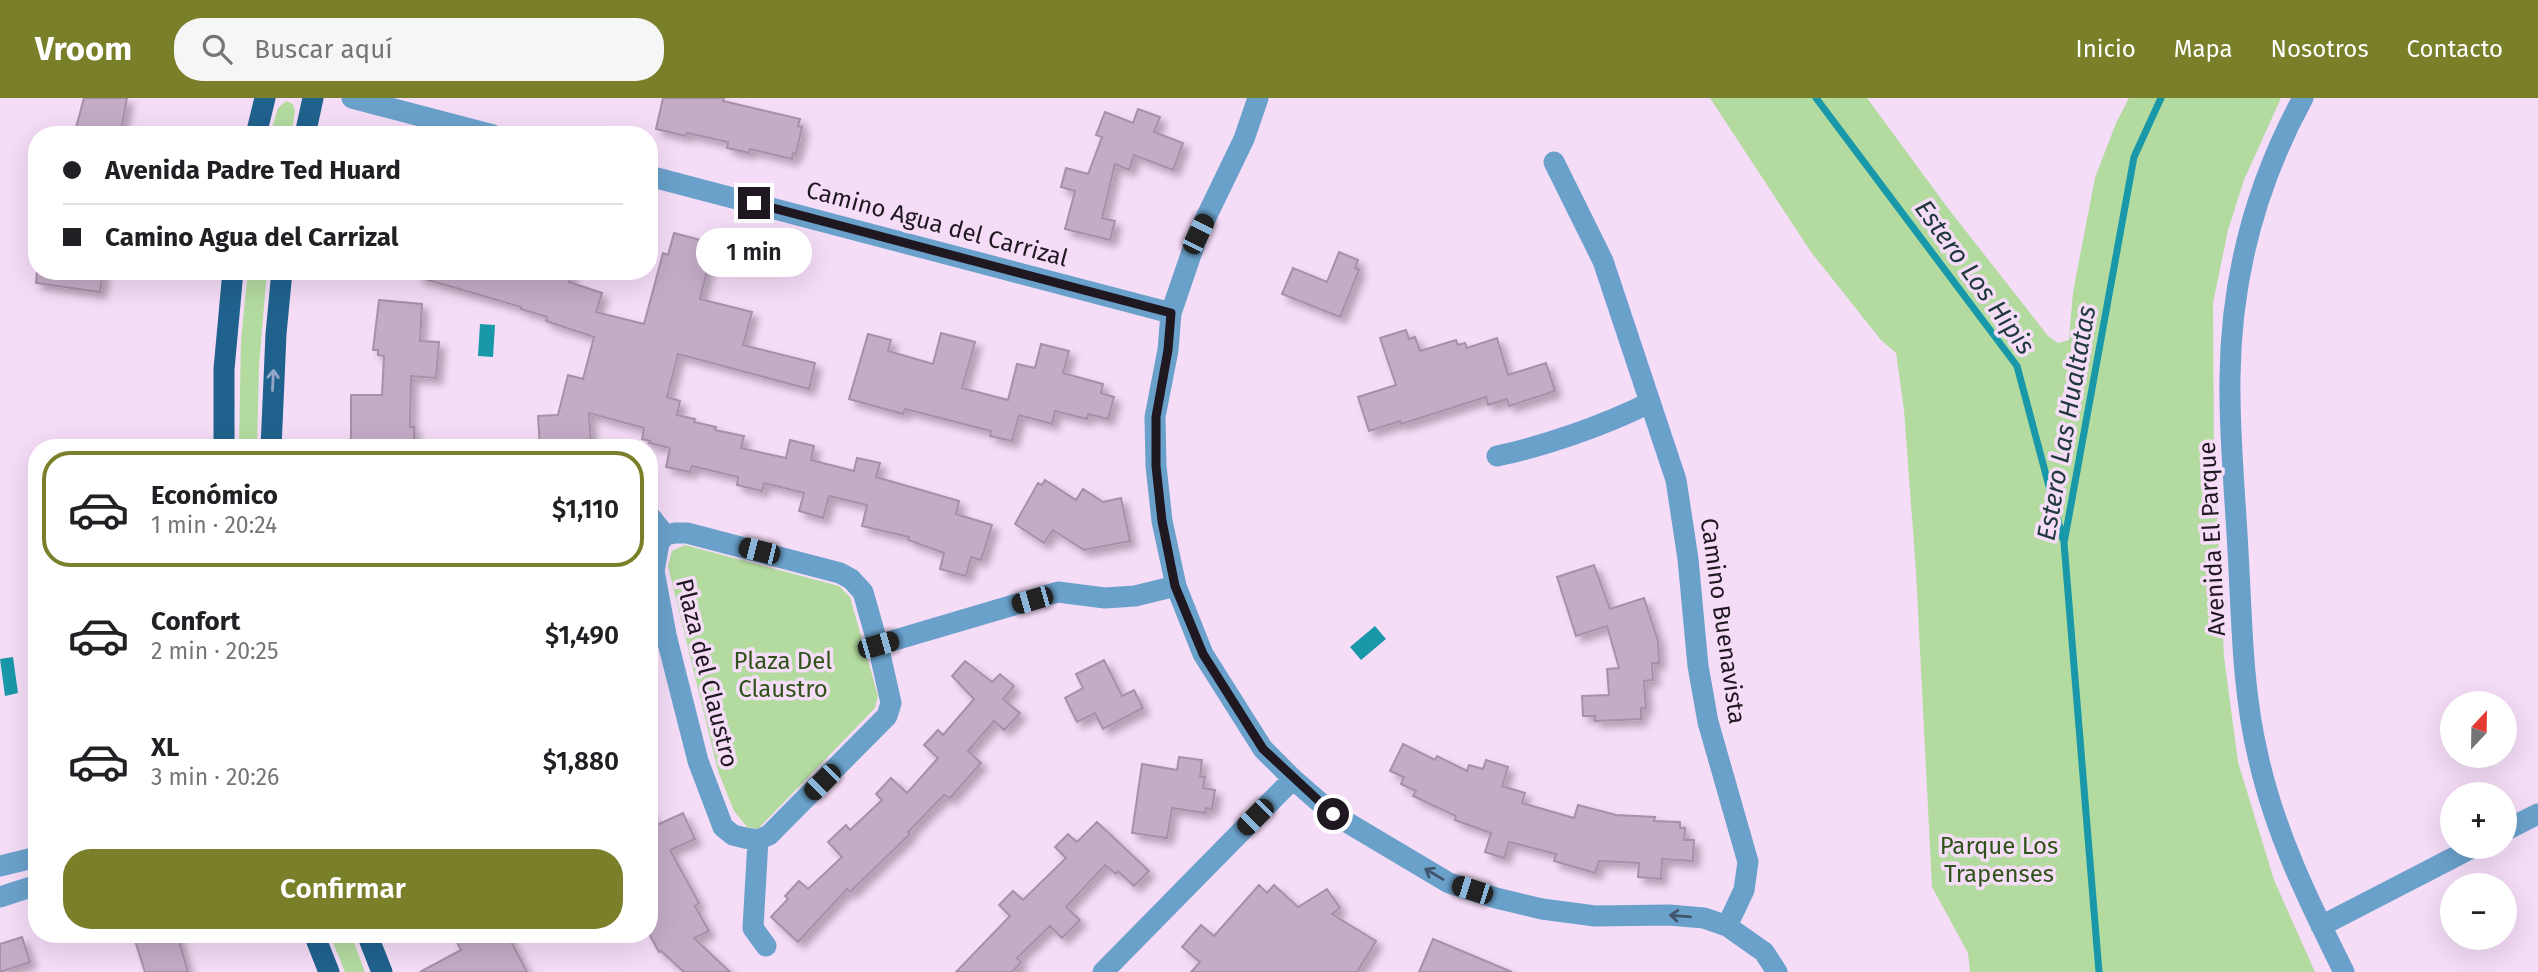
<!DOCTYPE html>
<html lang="es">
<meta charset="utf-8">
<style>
body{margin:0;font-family:"Fira Sans",sans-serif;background:#f6f6f6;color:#202124;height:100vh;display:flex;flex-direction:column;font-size:26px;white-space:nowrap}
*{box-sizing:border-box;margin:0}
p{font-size:23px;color:#757577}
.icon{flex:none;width:38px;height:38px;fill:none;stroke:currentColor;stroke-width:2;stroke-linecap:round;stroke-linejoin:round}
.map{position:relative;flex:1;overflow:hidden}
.side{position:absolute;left:28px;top:341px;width:630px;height:504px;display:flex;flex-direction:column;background:#fff;border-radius:28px;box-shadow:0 7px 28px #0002}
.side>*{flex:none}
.banner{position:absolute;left:28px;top:28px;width:630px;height:154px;border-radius:28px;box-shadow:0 7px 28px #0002;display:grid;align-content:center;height:154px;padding:0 35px;background:#fff}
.needle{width:46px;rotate:22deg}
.tools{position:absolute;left:2440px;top:593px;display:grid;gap:14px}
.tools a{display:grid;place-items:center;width:77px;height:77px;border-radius:50%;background:#fff;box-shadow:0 7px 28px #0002;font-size:35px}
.end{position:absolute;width:32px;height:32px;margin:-16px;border:9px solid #201821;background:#fff;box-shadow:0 0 0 4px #fff}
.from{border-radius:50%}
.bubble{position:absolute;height:49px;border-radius:24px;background:#fff;box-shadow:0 7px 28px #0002;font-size:23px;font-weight:600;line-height:49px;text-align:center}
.car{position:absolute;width:21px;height:42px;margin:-21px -10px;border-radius:9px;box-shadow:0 0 5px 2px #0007;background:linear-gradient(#222 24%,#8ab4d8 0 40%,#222 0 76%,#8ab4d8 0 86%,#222 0)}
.banner b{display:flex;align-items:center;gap:24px;height:66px;font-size:26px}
.banner b+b{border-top:2px solid #e0e0e0}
.banner i{width:18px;height:18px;background:#202124}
ul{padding:12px 0 0;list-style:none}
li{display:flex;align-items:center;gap:21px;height:116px;margin:0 14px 10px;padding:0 21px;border:4px solid transparent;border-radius:28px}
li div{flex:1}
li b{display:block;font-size:26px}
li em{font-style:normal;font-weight:600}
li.selected{border-color:#7a7f2a}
li>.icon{width:63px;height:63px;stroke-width:1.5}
.button{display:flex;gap:14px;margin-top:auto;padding:14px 35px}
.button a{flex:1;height:80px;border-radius:28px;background:#7a7f2a;color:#fff;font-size:28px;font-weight:600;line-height:80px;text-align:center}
header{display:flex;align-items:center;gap:42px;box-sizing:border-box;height:98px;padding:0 35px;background:#7a7f2a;color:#fff}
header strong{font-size:33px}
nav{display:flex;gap:38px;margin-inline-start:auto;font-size:24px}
.search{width:490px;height:63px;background:#f6f6f6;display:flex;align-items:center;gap:18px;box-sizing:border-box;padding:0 24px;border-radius:28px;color:#757577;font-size:26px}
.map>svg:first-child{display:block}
.green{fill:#b3dba0}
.water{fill:#1998a9}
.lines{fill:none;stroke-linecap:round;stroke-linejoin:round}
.stream{stroke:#1998a9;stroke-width:7}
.building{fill:#c4acc6;stroke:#a790a9;stroke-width:2;filter:url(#shadow)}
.minor{stroke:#6aa1cb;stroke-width:21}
.major{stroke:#20628e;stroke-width:21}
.oneway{stroke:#95a5c8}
.oneway2{stroke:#41566d}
.route{stroke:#201821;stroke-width:9}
.labels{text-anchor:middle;stroke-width:7;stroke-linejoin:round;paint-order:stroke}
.street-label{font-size:24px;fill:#201821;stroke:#f5dcf7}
.park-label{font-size:24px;fill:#2f5318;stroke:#f5dcf7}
.water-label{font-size:26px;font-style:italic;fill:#20393d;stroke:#f5dcf7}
</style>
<header>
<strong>Vroom</strong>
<div class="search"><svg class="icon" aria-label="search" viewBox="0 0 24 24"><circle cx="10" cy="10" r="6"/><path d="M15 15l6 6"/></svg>Buscar aquí</div>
<nav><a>Inicio</a><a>Mapa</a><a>Nosotros</a><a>Contacto</a></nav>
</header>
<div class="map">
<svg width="2538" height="874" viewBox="0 0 2538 874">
<defs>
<filter id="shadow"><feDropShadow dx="6" dy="6" stdDeviation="3.5" flood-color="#0004"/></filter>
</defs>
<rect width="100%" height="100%" fill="#f5dcf7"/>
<path class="green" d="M1710 0H1867L1947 109 2048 238 2058 245 2069 242 2073 194 2095 80 2116 25 2129 0H2281L2244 82 2228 132 2213 205 2214 356 2224 559 2238 664 2274 782 2315 874H1970L1968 855 1932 789 1916 474 1904 312 1896 255 1881 242 1811 154Z
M286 3 293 6 295 14 291 37H270L278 10Z
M248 173H267L259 267 257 350H239L241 241Z
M685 447 839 488 850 499 878 598 875 610 758 731 747 729 734 713 718 673 668 468 672 453Z
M330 837H351L365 874H345Z"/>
<path class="water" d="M480 226 495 227 493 259 478 258Z
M1375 528 1386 541 1361 562 1350 549Z
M13 559 18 595 5 598 0 561Z"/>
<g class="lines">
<path class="stream" d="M1816 0 2017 268 2063 441
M2099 874 2064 445 2134 59 2161 0"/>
</g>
<path class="building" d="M84 0H127L120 37H74Z
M663 0H724L723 3 800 21 798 28 802 29 796 56 793 55 792 61 750 51 749 55 727 50 728 44 687 35 686 38 656 31Z
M1138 11 1160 19 1154 34 1183 45 1173 72 1134 57 1129 72 1115 66 1102 120 1115 123 1110 142 1065 131 1075 93 1061 89 1066 70 1088 76 1102 39 1096 37 1105 14 1133 25Z
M674 135 704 143 701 153 711 156 700 201 752 214 743 247 815 265 809 291 678 256 667 299 680 303 677 317 695 321 694 324 716 329 715 332 744 338 741 350 786 360 790 342 814 348 811 362 854 373 857 360 880 365 876 379 959 403 956 416 992 427 981 462 971 459 966 478 940 471 944 455 908 442 909 439 862 428 867 407 829 398 823 420 799 413 804 395 764 385 762 393 737 387 738 379 692 368 690 374 666 369 670 350 649 345 650 343 642 341 644 330 589 315 591 347 574 348V350H540L538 318 558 317 568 277 583 281 594 239 546 223 547 219 521 211V209L418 179V173H572L569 184 602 195 596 214 644 226 663 155 668 157Z
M1339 154 1358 162 1355 170 1359 172 1340 219 1282 196 1293 170 1327 184Z
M37 173H103L100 194 36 185Z
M379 202 422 206 420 243 439 244 436 280 411 278 410 329H414V350H351V297H382L384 258 378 257V252H373Z
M1406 232 1409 241 1415 239 1420 253 1456 242 1458 247 1465 245 1467 250 1497 240 1508 277 1546 265 1555 293 1509 308 1507 301 1488 307 1486 299 1401 326 1400 323 1369 333 1358 299 1396 287 1380 240Z
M941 235 975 244 962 290 1008 302 1017 266 1035 270 1041 246 1069 253 1063 275 1103 286 1101 295 1114 299 1108 321 1088 316 1087 321 1055 313 1052 326 1019 317 1012 343 990 338 991 333 905 311 903 316 849 301 868 236 891 242 888 253 933 266Z
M1045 382 1076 402 1083 391 1103 404 1121 400 1130 443 1084 452 1053 432 1044 445 1015 426 1038 385 1042 387Z
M1594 467 1610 511 1644 500 1658 543 1659 565H1652L1653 582 1644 583 1646 610H1641V621L1595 623V618H1583L1582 598 1609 597 1607 571 1619 570 1607 528 1576 538 1557 479Z
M1104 562 1122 598 1134 592 1143 610 1103 631 1095 615 1077 624 1065 600 1083 590 1076 576Z
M965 563 992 584 1000 576 1014 588 1003 601 1020 615 1004 632 994 623 968 653 981 665 950 700 944 697 908 734 910 736 850 794 847 791 798 844 771 819 788 801 785 798 799 783 808 791 842 759 828 744 846 727 850 732 882 702 876 696 891 680 907 695 938 660 924 647 938 632 943 637 974 601 952 578Z
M1403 646 1435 662 1437 658 1467 673 1469 667 1483 671 1486 662 1508 669 1502 688 1525 695 1522 705 1574 720 1578 707 1616 717 1655 719 1654 723 1680 724V730H1685L1684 742H1694L1693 763 1662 761 1661 781 1638 779 1639 765 1599 763 1595 775 1554 763 1556 756 1509 744 1504 760 1485 754 1491 735 1455 722 1456 718 1413 698 1416 693 1401 686 1404 679 1390 673Z
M1179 659 1202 662 1200 679H1205L1203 690 1215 692 1212 711 1206 710 1205 715 1172 710 1167 740 1132 735 1142 666 1177 672Z
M649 713 657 727 683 715 695 741 670 752 699 805 695 808 709 833 694 840 730 874H684L661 853 659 854 649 836Z
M1097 724 1149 773 1134 788 1118 773 1116 776 1105 767 1066 809 1080 822 1062 840 1050 828 1017 860 1021 864 1012 874H956L1010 818 999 807 1013 793 1023 802 1066 760 1055 749 1068 736 1077 744Z
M1259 787 1267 795 1274 787 1298 809 1327 791 1340 810 1332 816 1376 843 1357 874H1191L1200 864 1182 849 1201 827 1214 838Z
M133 836H177L188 874H145Z
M453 836H507L527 874H420L461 852Z
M22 839 30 864 0 874V846Z
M1433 841 1512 874H1419Z"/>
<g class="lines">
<path class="minor" d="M352 0 493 37
M1258 0 1244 41 1198 136 1171 215 1168 252 1155 319 1156 368 1162 423 1176 488 1203 556 1263 651 1293 681 1333 716 1449 785 1496 800 1542 811 1595 818 1669 817 1704 820 1727 828 1764 854 1777 874
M2303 0C2256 86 2231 180 2230 279 2229 337 2235 395 2238 453 2242 521 2242 591 2258 658 2275 735 2309 804 2344 874
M1554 64 1603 163 1676 382 1688 461 1698 568 1708 624 1748 764 1744 792 1727 828
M649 78 1171 215
M1497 358C1545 348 1605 327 1649 305
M649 417 665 437
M675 435H687L840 475 851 481 863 494 878 547 891 605 887 618 769 737 758 742 745 740 733 737 723 729 698 663 666 537 654 473 659 445 665 437Z
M878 547 1058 494 1105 500 1135 498 1176 488
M2504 733 2538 716
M758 742 753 830 766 848
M0 768 37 759
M0 799 37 787
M2321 828 2474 749
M1103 874 1293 681"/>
<path class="major" d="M256 37 265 0
M305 37 313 0
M224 350V271L233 173
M271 350 276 236 282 173
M314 836 329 874
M367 836 382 874"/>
</g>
<defs><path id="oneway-shaft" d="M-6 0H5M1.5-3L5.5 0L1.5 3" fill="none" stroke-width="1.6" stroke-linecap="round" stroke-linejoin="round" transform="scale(1.75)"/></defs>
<use class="oneway" href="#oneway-shaft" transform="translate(273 282) rotate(-87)"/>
<g class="oneway2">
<use href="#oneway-shaft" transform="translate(1434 776) rotate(-149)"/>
<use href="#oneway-shaft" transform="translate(1680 818) rotate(-175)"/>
</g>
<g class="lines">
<path class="route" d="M754 105 1171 215 1168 252 1156 319V368L1162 423 1175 488 1203 556 1263 651 1333 716"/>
</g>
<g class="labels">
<g class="street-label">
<text transform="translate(937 126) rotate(15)" y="8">Camino Agua del Carrizal</text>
<text transform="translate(2212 441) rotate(-93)" y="8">Avenida El Parque</text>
<text transform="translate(1723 523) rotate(82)" y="8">Camino Buenavista</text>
<text transform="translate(707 575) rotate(76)" y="8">Plaza del Claustro</text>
</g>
<g class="park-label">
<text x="783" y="571">Plaza Del<tspan x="783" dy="28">Claustro</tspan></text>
<text x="1999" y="756">Parque Los<tspan x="1999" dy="28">Trapenses</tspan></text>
</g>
<g class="water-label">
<text transform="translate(1975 179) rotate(54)" y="9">Estero Los Hipis</text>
<text transform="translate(2066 325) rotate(-80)" y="9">Estero Las Hualtatas</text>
</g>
</g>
</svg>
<div class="tools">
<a><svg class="needle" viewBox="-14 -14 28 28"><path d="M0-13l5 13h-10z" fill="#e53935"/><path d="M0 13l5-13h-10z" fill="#757577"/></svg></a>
<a>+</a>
<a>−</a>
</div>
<i class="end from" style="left:1333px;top:716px"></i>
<i class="end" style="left:754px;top:105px"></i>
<div class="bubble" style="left:696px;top:130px;width:116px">1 min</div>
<i class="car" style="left:1198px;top:136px;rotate:26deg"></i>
<i class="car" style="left:759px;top:453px;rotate:284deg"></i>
<i class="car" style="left:1032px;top:502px;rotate:254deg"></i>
<i class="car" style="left:878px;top:547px;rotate:74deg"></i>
<i class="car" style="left:822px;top:684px;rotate:225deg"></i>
<i class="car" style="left:1255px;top:719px;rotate:225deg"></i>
<i class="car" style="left:1472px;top:792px;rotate:288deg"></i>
<div class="banner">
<b><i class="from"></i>Avenida Padre Ted Huard</b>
<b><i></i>Camino Agua del Carrizal</b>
</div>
<section class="side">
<ul>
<li class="selected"><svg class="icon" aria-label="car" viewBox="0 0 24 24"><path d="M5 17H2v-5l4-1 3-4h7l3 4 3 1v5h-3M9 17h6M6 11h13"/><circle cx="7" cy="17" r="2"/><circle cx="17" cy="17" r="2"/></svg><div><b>Económico</b><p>1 min · 20:24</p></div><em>$1,110</em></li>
<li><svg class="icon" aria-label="car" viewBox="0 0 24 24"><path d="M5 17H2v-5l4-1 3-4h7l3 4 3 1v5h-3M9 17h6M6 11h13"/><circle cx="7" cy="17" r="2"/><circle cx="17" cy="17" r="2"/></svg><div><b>Confort</b><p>2 min · 20:25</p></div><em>$1,490</em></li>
<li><svg class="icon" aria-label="car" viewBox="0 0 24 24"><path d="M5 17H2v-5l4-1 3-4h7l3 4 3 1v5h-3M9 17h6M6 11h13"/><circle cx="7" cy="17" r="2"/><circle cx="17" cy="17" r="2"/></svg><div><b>XL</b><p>3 min · 20:26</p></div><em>$1,880</em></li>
</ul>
<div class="button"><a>Confirmar</a></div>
</section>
</div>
